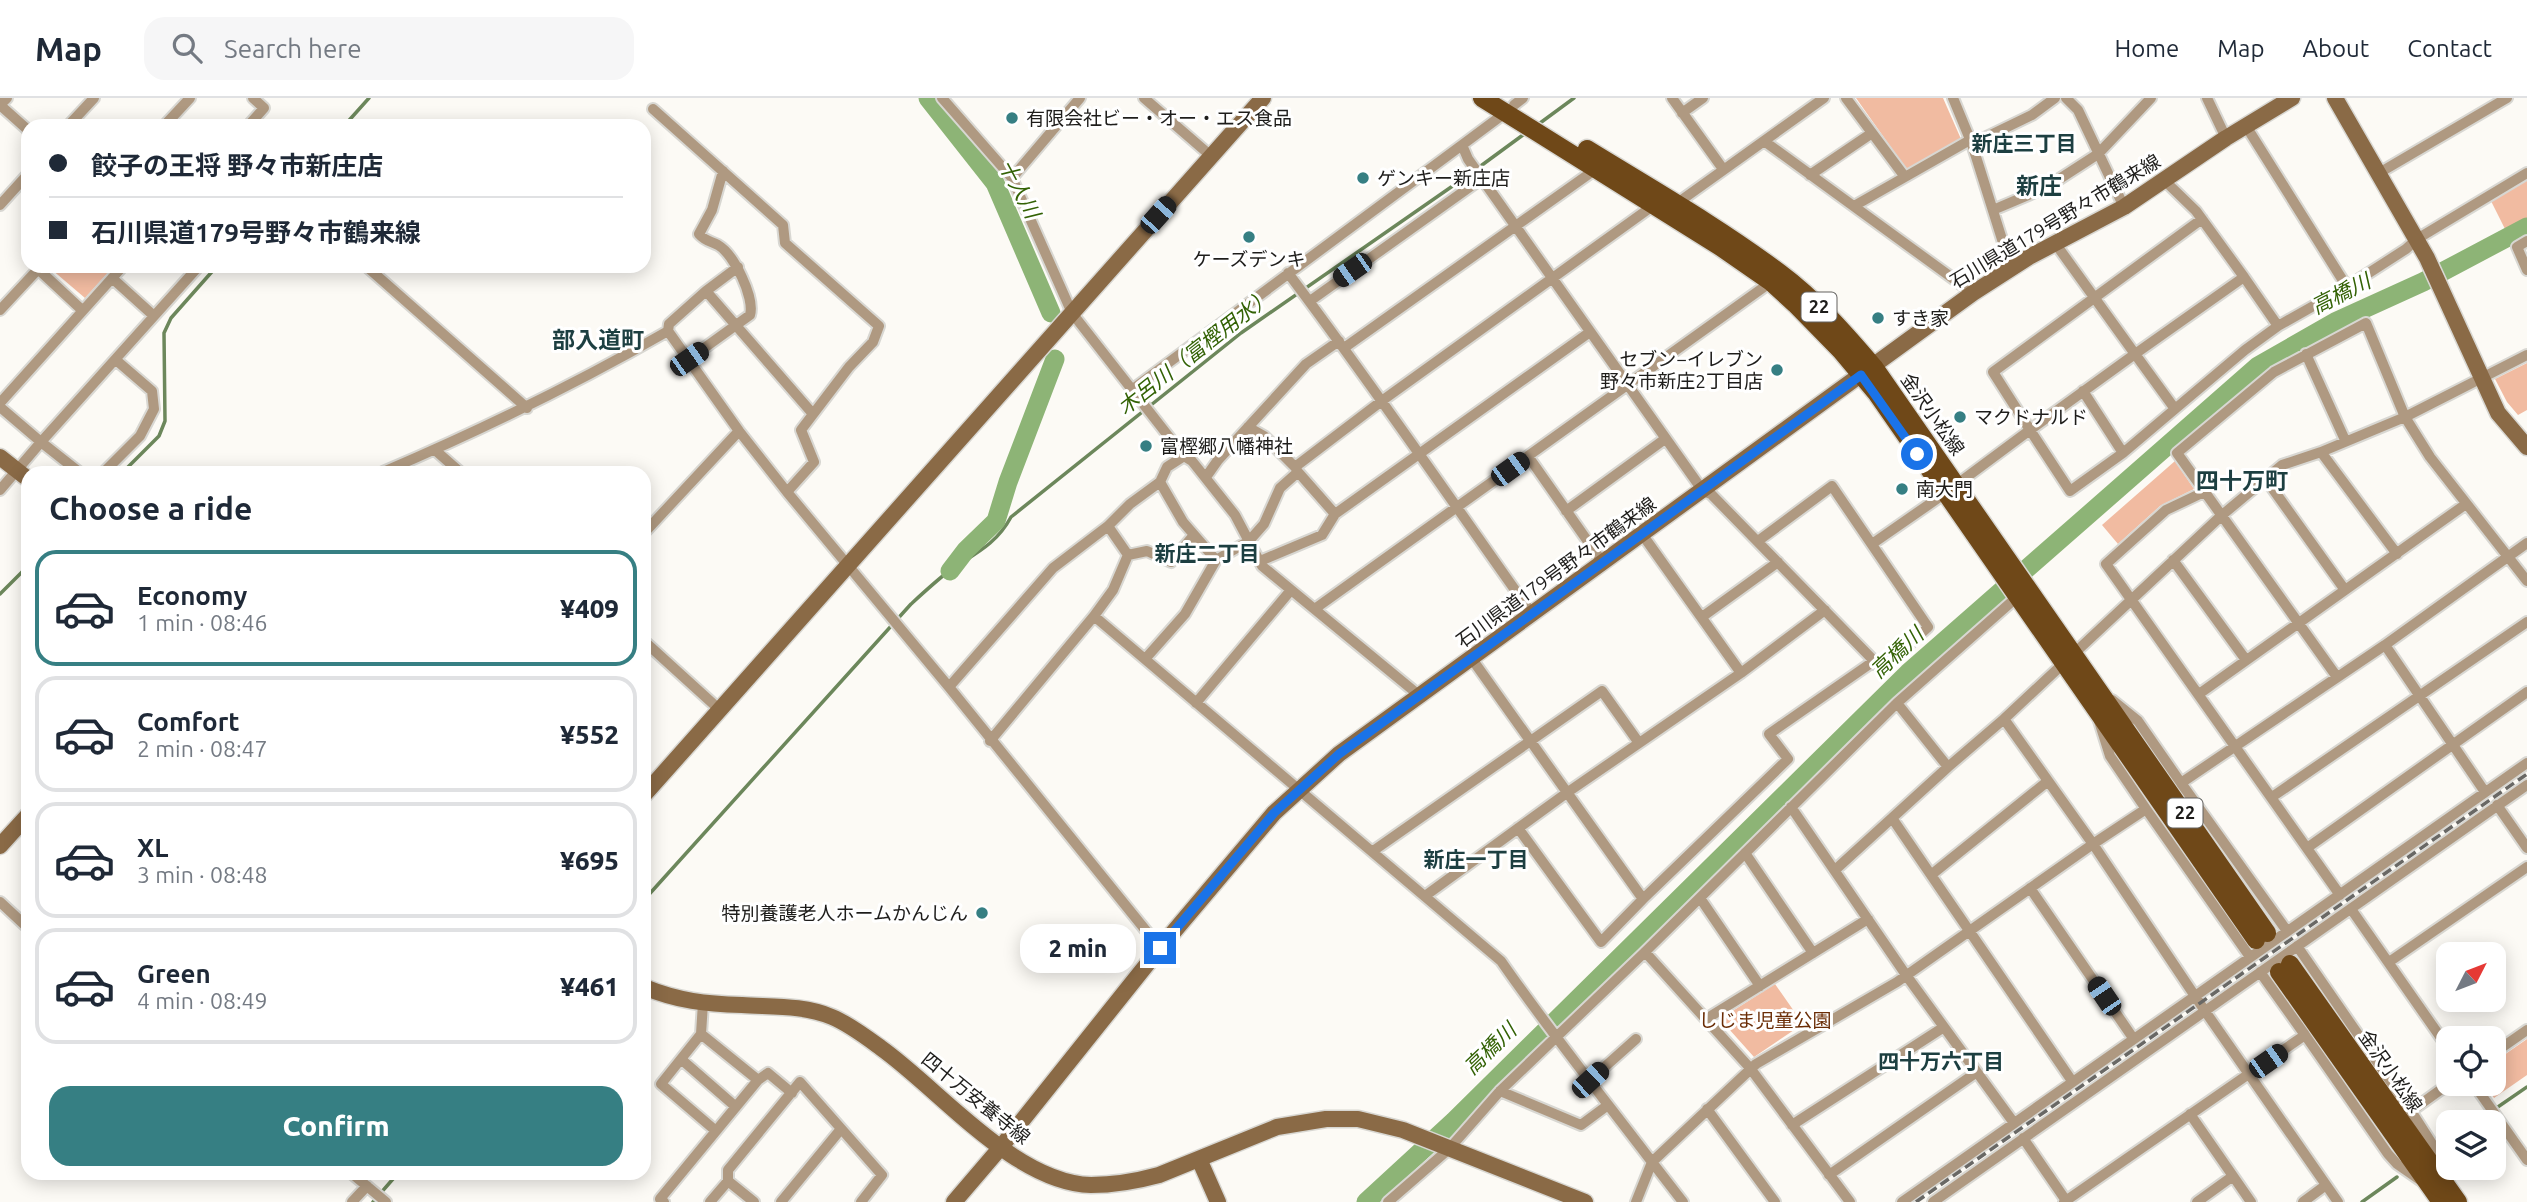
<!DOCTYPE html>
<meta charset="utf-8">
<style>
body{margin:0;font-family:Ubuntu,"Noto Sans JP",sans-serif;background:#f6f6f7;color:#1f2937;height:100vh;display:flex;flex-direction:column;font-size:26px;white-space:nowrap}
*{box-sizing:border-box;margin:0}
p{font-size:23px;color:#747a83}
.icon{flex:none;width:38px;height:38px;fill:none;stroke:currentColor;stroke-width:2;stroke-linecap:round;stroke-linejoin:round}
.map{position:relative;flex:1;overflow:hidden}
.panel{position:absolute;left:21px;top:368px;width:630px;height:714px;display:flex;flex-direction:column;background:#fff;border-radius:21px;box-shadow:0 4px 18px #0003}
.panel>*{flex:none}
.banner{position:absolute;left:21px;top:21px;width:630px;height:154px;border-radius:21px;box-shadow:0 4px 18px #0003;display:grid;align-content:center;height:154px;padding:0 28px;background:#fff}
.needle{width:46px;rotate:48deg}
.tools{position:absolute;left:2436px;top:844px;display:grid;gap:14px}
.tools a{display:grid;place-items:center;width:70px;height:70px;border-radius:14px;background:#fff;box-shadow:0 4px 18px #0003;font-size:35px}
.end{position:absolute;width:32px;height:32px;margin:-16px;border:9px solid #1a73e8;background:#fff;box-shadow:0 0 0 4px #fff}
.from{border-radius:50%}
.bubble{position:absolute;height:49px;border-radius:21px;background:#fff;box-shadow:0 4px 18px #0003;font-size:23px;font-weight:800;line-height:49px;text-align:center}
.car{position:absolute;width:21px;height:42px;margin:-21px -10px;border-radius:9px;box-shadow:0 0 5px 2px #0007;background:linear-gradient(#222 24%,#8ab4d8 0 40%,#222 0 76%,#8ab4d8 0 86%,#222 0)}
.banner b{display:flex;align-items:center;gap:24px;height:66px;font-size:26px}
.banner b+b{border-top:2px solid #e0e1e3}
.banner i{width:18px;height:18px;background:#1f2937}
ul{padding:0;list-style:none}
li{display:flex;align-items:center;gap:21px;height:116px;margin:0 14px 10px;padding:0 14px;border:4px solid #e0e1e3;border-radius:21px}
li div{flex:1}
li b{display:block;font-size:26px}
li em{font-style:normal;font-weight:800}
li.current{border-color:#367f83}
li>.icon{width:63px;height:63px;stroke-width:1.5}
h2{padding:0 28px;font-size:32px;line-height:84px}
.cta{display:flex;gap:14px;margin-top:auto;padding:14px 28px}
.cta a{flex:1;height:80px;border-radius:21px;background:#367f83;color:#fff;font-size:28px;font-weight:800;line-height:80px;text-align:center}
header{display:flex;align-items:center;gap:42px;box-sizing:border-box;height:98px;padding:0 35px;background:#fff;border-bottom:2px solid #e0e1e3}
header strong{font-size:33px}
nav{display:flex;gap:38px;margin-inline-start:auto;font-size:24px}
.search{width:490px;height:63px;background:#f6f6f7;display:flex;align-items:center;gap:18px;box-sizing:border-box;padding:0 24px;border-radius:21px;color:#747a83;font-size:26px}
.map>svg:first-child{display:block}
.green{fill:#f1bba1}
.lines{fill:none;stroke-linecap:round;stroke-linejoin:round}
.stream{stroke:#6c875b;stroke-width:3.5}
.river{stroke:#8db476;stroke-width:19}
.street-casing{stroke:#d8d7d2;stroke-width:14}
.secondary-casing{stroke:#d8d7d2;stroke-width:19}
.primary-casing{stroke:#d8d7d2;stroke-width:21}
.street{stroke:#af9981;stroke-width:10}
.secondary{stroke:#8a6a46;stroke-width:16}
.primary{stroke:#6f4818;stroke-width:18}
.rail{stroke:#696865;stroke-width:3.5;stroke-dasharray:10 5;stroke-linecap:butt}
.route{stroke:#1a73e8;stroke-width:9}
.poi-dot{fill:#367f83;stroke:#fff;stroke-width:2.5}
.labels{text-anchor:middle;stroke-width:6;stroke-linejoin:round;paint-order:stroke}
.shield{fill:#fff;stroke:#62615f;stroke-width:2}
.shield-label{font-size:18px;font-weight:bold;fill:#1e1d1b}
.poi-label{font-size:19px;fill:#1e1d1b;stroke:#fff;text-anchor:start}
.street-label{font-size:19px;fill:#1e1d1b;stroke:#fff}
.park-label{font-size:19px;fill:#6a2c05;stroke:#fff}
.neighbourhood-label{font-size:21px;font-weight:bold;fill:#1d3f41;stroke:#fff}
.water-label{font-size:21px;font-style:italic;fill:#336205;stroke:#fff}
.quarter-label{font-size:23px;font-weight:bold;fill:#1d3f41;stroke:#fff}
</style>
<header>
<strong>Map</strong>
<div class="search"><svg class="icon" aria-label="search" viewBox="0 0 24 24"><circle cx="10" cy="10" r="6"/><path d="M15 15l6 6"/></svg>Search here</div>
<nav><a>Home</a><a>Map</a><a>About</a><a>Contact</a></nav>
</header>
<div class="map">
<svg width="2527" height="1104" viewBox="0 0 2527 1104">
<rect width="100%" height="100%" fill="#fcfaf5"/>
<path class="green" d="M1856 0H1943L1961 41 1907 72Z
M2527 81V120L2505 131 2491 103Z
M54 168H114L85 200 51 171Z
M2527 265V312L2518 317 2507 304 2495 281Z
M2175 363 2194 391 2160 408 2118 446 2102 427Z
M1775 886 1803 926 1754 959 1720 921Z
M2527 941V977L2494 1000 2485 985H2494V964Z"/>
<g class="lines">
<path class="stream" d="M344 28 369 0
M1536 28 1574 0
M123 374 159 338 165 323 164 235 171 220 217 168
M0 496 28 468
M644 802 911 506C923 495 936 483 949 473 974 456 996 447 1011 419L1241 235 1467 78 1527 34
M2476 1024 2527 989
M2442 1047 2448 1043
M373 1104 399 1074
M2362 1104 2397 1079"/>
<path class="river" d="M928 0 995 85 1051 215
M950 473 966 452 996 423 1008 384 1055 261
M1366 1104 1454 1023 1908 575 2258 268 2335 224 2423 184 2527 129"/>
<g class="street-casing">
<path id="street" d="M7 0 0 7 28 32
M942 0 1012 80
M1080 0 1012 80 1072 215 1184 358 1192 363 1235 417 1262 468 1420 598
M1144 0 1211 58
M1672 0 1723 71
M1846 0 1905 79 1970 42
M1953 0 1972 46 2011 170
M2066 0 2078 12 2124 109
M2207 0 2226 40
M1514 7 1523 0
M653 11 783 127 785 145 879 228 873 244 849 269 801 332 814 364 787 394
M1505 15 1462 47 1468 61 1703 393 1711 396 1882 571 1928 529 1832 388 1758 443
M1682 15 1703 0
M68 28 94 0
M164 28 190 0
M248 28 264 10 253 0
M2246 28 2347 189 2278 228
M1764 43 1973 195
M1972 46 2032 17 2055 0
M2379 75 2507 0
M1810 77 1872 35
M1676 106 1824 0
M0 107 28 76
M1854 108 1905 79
M1993 112 2047 89 2098 56 2151 0
M2527 143 2517 149 2527 172
M2055 145 2135 256 2030 332 1993 274 2202 121
M366 168 527 310
M38 171 82 212
M1288 175C1372 286 1451 402 1532 516
M112 180 154 218
M2347 189 2406 151 2417 141 2527 75
M706 193 813 316
M1310 203 1481 81
M0 212 41 168
M668 233 669 226 706 193 738 169
M1344 250 1596 71
M2306 256 2345 342
M689 261 750 217C755 200 734 156 718 147 710 143 705 143 699 136L712 112 723 73
M1133 291 1462 47
M2083 293 2123 355
M0 305 123 168
M0 309 41 344 0 392
M2175 311 2245 252 2278 228 2244 179
M1248 329 1264 338 1295 369
M435 352 460 374
M2321 354 2397 456
M1184 358 1167 369 1160 384 1183 424 1216 462
M1528 358 1603 465
M79 374 41 344 199 168
M104 374 140 338 154 311 152 293 116 262
M383 374C481 332 576 286 668 233L739 333 787 394 949 589 1160 850
M1298 374 1335 416
M1206 379 1218 362 1306 266 1339 243
M2265 380 2345 492
M1956 387 2030 332 2070 393 2123 355 2175 311 2135 256 2244 179 2196 113 2164 82
M2204 394 2166 412 2106 466 2340 797
M1566 413 1665 341
M644 435 739 333
M1642 436 1741 575
M1872 446 1944 396
M1128 457 1147 453 1171 464 1194 437
M2173 462 2246 562
M1260 463 1322 437 1335 416 1590 234
M1316 510 1771 184
M1094 518 1113 492 1128 457 1108 428
M1702 519 1778 464
M644 543 721 613
M2385 547 2485 694
M1146 560 1185 516 1216 462 1249 443 1264 426 1280 390 1298 374 1295 369 1383 302 1654 107
M1472 561 1643 801 1788 661 1769 636 1874 563
M2337 579 2177 355 2274 274 2366 225 2405 319 2430 359 2527 483
M949 589 1053 470 1108 428 1130 406 1160 384
M2199 596 2466 406
M2112 602 2138 623 2181 685
M1196 605 1291 492
M1897 605 1948 669 2004 621 2093 746 2146 711 2110 658 2099 623
M2004 621 2221 418 2282 367 2321 354 2405 319 2527 257
M990 643 1094 518 1501 863C1548 931 1601 997 1652 1064L1636 1104
M2272 699 2527 524
M2497 707 2527 750
M1791 709 1906 877 2014 1025
M2146 711 2250 859
M1892 720 2072 983
M1518 730 1601 844 1643 801
M2307 750 2527 594
M1373 753 1602 593 1639 645
M1745 755 1813 855
M1835 772 1948 669
M1931 777 2048 683
M2030 790 2133 940
M1425 798 1568 694 1741 575 1825 512
M1700 800 1760 888
M0 804 28 830
M2351 811 2448 950
M2287 833 2181 685 2385 547 2527 445
M2297 848 2411 1013
M1645 854 1750 970 1850 1104
M2389 864 2527 769
M703 905 701 936 661 986 716 1033
M1706 921 1868 821
M2305 937 2388 1056 2397 1066 2420 1082
M2494 955 2527 932
M682 962 736 1009
M758 982 768 975 792 995
M1590 982 1636 941
M2473 985 2527 1062
M1500 993 1581 1027 1608 1007
M1707 1011 1775 1104
M2190 1016 2251 1104
M1792 1027 1944 929
M2023 1040 2067 1104
M2442 1073 2434 1049 2411 1013 2450 985
M350 1074 386 1104
M1829 1077 1977 974
M352 1104 367 1088
M664 1104 660 1101 758 982 701 936
M710 1104 728 1083
M754 1104 728 1083V1072L800 984 882 1077 861 1104
M781 1104 841 1031
M1388 1104 1449 1051 1500 993 1645 854 1897 605 2017 499
M1683 1104 1652 1064 1756 966 1897 884 2093 746 2205 913 2527 687
M1902 1104 2527 665
M1933 1104 2205 913 2338 1104
M2064 1104 2305 937 2260 874
M2197 1104 2233 1078
M2303 1104 2326 1087"/>
</g>
<g class="secondary-casing">
<path id="secondary" d="M2335 0 2427 160 2498 315 2527 349
M0 359 28 381
M644 697 1263 0
M0 748 28 717
M644 889C678 903 706 906 742 907 772 909 804 907 832 919 849 926 866 939 881 950 940 992 1015 1085 1091 1087 1114 1087 1137 1083 1159 1077L1277 1029 1326 1021H1358L1403 1032 1585 1104
M1199 1061 1218 1104
M954 1104 1001 1049 1160 850 1274 715 1339 656 1973 195 2029 159 2124 109 2226 40 2292 0"/>
</g>
<g class="primary-casing">
<path id="primary" d="M1482 0 1719 148 1771 184 1795 206 1841 253 1877 296 2256 842
M1587 51C1652 91 1719 129 1780 175 1815 201 1845 235 1874 269L2267 835
M2290 866 2458 1104
M2279 874 2441 1104"/>
</g>
<use href="#street" class="street"/>
<use href="#secondary" class="secondary"/>
<use href="#primary" class="primary"/>
<path class="rail" d="M1916 1104 2527 676"/>
</g>
<g class="lines">
<path class="route" d="M1160 850 1274 715 1339 656 1861 277 1917 356"/>
</g>
<g class="poi-dot">
<circle cx="1012" cy="20" r="7"/>
<circle cx="1363" cy="80" r="7"/>
<circle cx="1249" cy="139" r="7"/>
<circle cx="1878" cy="220" r="7"/>
<circle cx="1777" cy="272" r="7"/>
<circle cx="1960" cy="319" r="7"/>
<circle cx="1146" cy="348" r="7"/>
<circle cx="1902" cy="391" r="7"/>
<circle cx="982" cy="815" r="7"/>
</g>
<g class="labels">
<g class="shield">
<rect x="1801.5" y="194.5" width="35" height="29" rx="5"/>
<rect x="2167.5" y="700.5" width="35" height="29" rx="5"/>
</g>
<g class="shield-label">
<text x="1819" y="215">22</text>
<text x="2185" y="721">22</text>
</g>
<g class="poi-label">
<text x="1026" y="27">有限会社ビー・オー・エス食品</text>
<text x="1377" y="87">ゲンキー新庄店</text>
<text x="1249" y="168" text-anchor="middle">ケーズデンキ</text>
<text x="1892" y="227">すき家</text>
<text x="1763" y="268" text-anchor="end">セブン−イレブン<tspan x="1763" dy="22">野々市新庄2丁目店</tspan></text>
<text x="1974" y="326">マクドナルド</text>
<text x="1160" y="355">富樫郷八幡神社</text>
<text x="1916" y="398">南大門</text>
<text x="968" y="822" text-anchor="end">特別養護老人ホームかんじん</text>
</g>
<g class="street-label">
<text transform="translate(2055 123) rotate(-31)" y="7">石川県道179号野々市鶴来線</text>
<text transform="translate(1933 316) rotate(55)" y="7">金沢小松線</text>
<text transform="translate(1556 474) rotate(-36)" y="7">石川県道179号野々市鶴来線</text>
<text transform="translate(2391 973) rotate(55)" y="7">金沢小松線</text>
<text transform="translate(976 1000) rotate(39)" y="7">四十万安養寺線</text>
</g>
<g class="park-label">
<text x="1765" y="929">しじま児童公園</text>
</g>
<g class="neighbourhood-label">
<text x="2024" y="53">新庄三丁目</text>
<text x="1207" y="463">新庄二丁目</text>
<text x="1476" y="769">新庄一丁目</text>
<text x="1941" y="971">四十万六丁目</text>
</g>
<g class="water-label">
<text transform="translate(1019 91) rotate(62)" y="7">十人川</text>
<text transform="translate(2341 196) rotate(-27)" y="7">高橋川</text>
<text transform="translate(1195 254) rotate(-38)" y="7">木呂川（富樫用水）</text>
<text transform="translate(1897 555) rotate(-43)" y="7">高橋川</text>
<text transform="translate(1490 951) rotate(-44)" y="7">高橋川</text>
</g>
<g class="quarter-label">
<text x="2039" y="96">新庄</text>
<text x="598" y="250">部入道町</text>
<text x="2242" y="391">四十万町</text>
</g>
</g>
</svg>
<div class="tools">
<a><svg class="needle" viewBox="-14 -14 28 28"><path d="M0-13l5 13h-10z" fill="#e53935"/><path d="M0 13l5-13h-10z" fill="#747a83"/></svg></a>
<a><svg class="icon" aria-label="locate" viewBox="0 0 24 24"><circle cx="12" cy="12" r="6"/><path d="M12 2v4M12 18v4M2 12h4M18 12h4"/></svg></a>
<a><svg class="icon" aria-label="layers" viewBox="0 0 24 24"><path d="M12 4l9 5-9 5-9-5zM3 14l9 5 9-5"/></svg></a>
</div>
<i class="end from" style="left:1917px;top:356px"></i>
<i class="end" style="left:1160px;top:850px"></i>
<div class="bubble" style="left:1020px;top:826px;width:116px">2 min</div>
<i class="car" style="left:1158px;top:117px;rotate:42deg"></i>
<i class="car" style="left:1352px;top:172px;rotate:235deg"></i>
<i class="car" style="left:689px;top:261px;rotate:55deg"></i>
<i class="car" style="left:1510px;top:371px;rotate:54deg"></i>
<i class="car" style="left:2104px;top:898px;rotate:326deg"></i>
<i class="car" style="left:2268px;top:963px;rotate:55deg"></i>
<i class="car" style="left:1590px;top:982px;rotate:47deg"></i>
<div class="banner">
<b><i class="from"></i>餃子の王将 野々市新庄店</b>
<b><i></i>石川県道179号野々市鶴来線</b>
</div>
<section class="panel">
<h2>Choose a ride</h2>
<ul>
<li class="current"><svg class="icon" aria-label="car" viewBox="0 0 24 24"><path d="M5 17H2v-5l4-1 3-4h7l3 4 3 1v5h-3M9 17h6M6 11h13"/><circle cx="7" cy="17" r="2"/><circle cx="17" cy="17" r="2"/></svg><div><b>Economy</b><p>1 min · 08:46</p></div><em>¥409</em></li>
<li><svg class="icon" aria-label="car" viewBox="0 0 24 24"><path d="M5 17H2v-5l4-1 3-4h7l3 4 3 1v5h-3M9 17h6M6 11h13"/><circle cx="7" cy="17" r="2"/><circle cx="17" cy="17" r="2"/></svg><div><b>Comfort</b><p>2 min · 08:47</p></div><em>¥552</em></li>
<li><svg class="icon" aria-label="car" viewBox="0 0 24 24"><path d="M5 17H2v-5l4-1 3-4h7l3 4 3 1v5h-3M9 17h6M6 11h13"/><circle cx="7" cy="17" r="2"/><circle cx="17" cy="17" r="2"/></svg><div><b>XL</b><p>3 min · 08:48</p></div><em>¥695</em></li>
<li><svg class="icon" aria-label="car" viewBox="0 0 24 24"><path d="M5 17H2v-5l4-1 3-4h7l3 4 3 1v5h-3M9 17h6M6 11h13"/><circle cx="7" cy="17" r="2"/><circle cx="17" cy="17" r="2"/></svg><div><b>Green</b><p>4 min · 08:49</p></div><em>¥461</em></li>
</ul>
<div class="cta"><a>Confirm</a></div>
</section>
</div>
